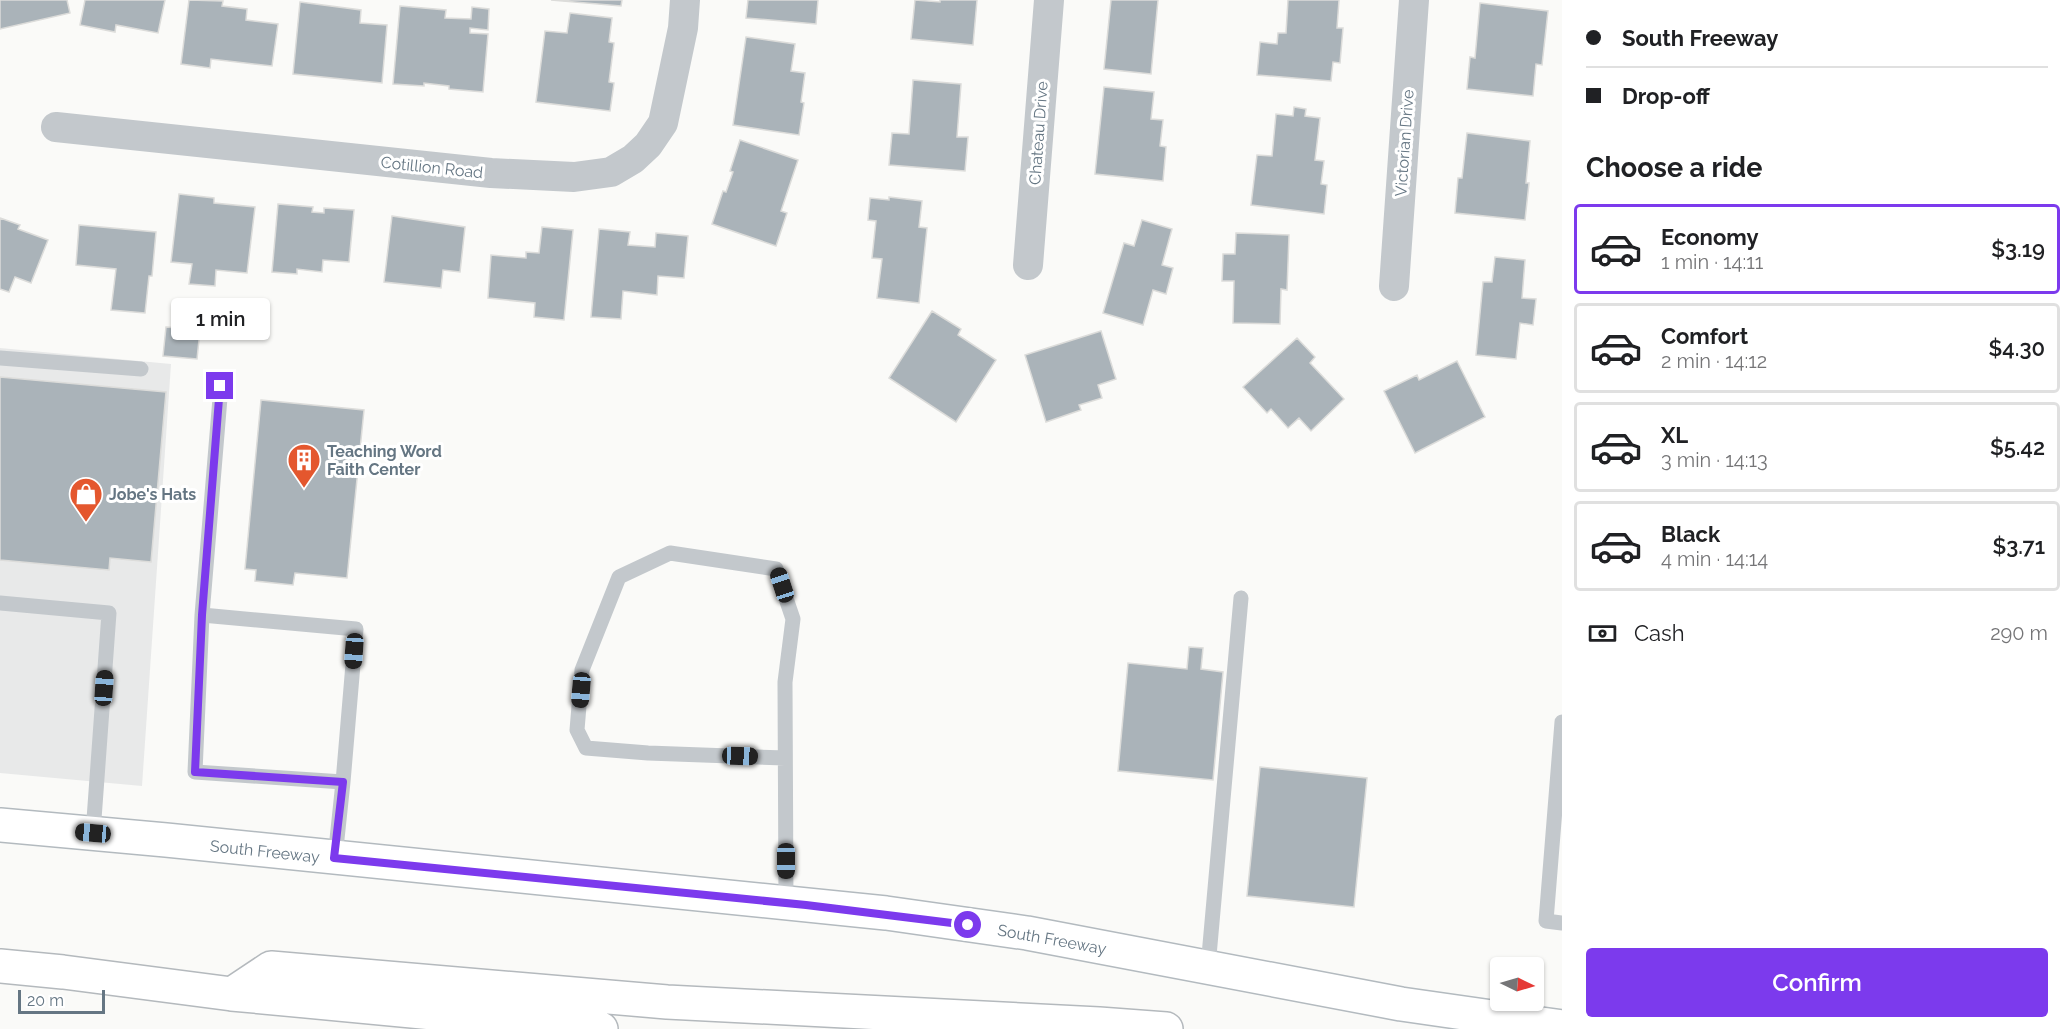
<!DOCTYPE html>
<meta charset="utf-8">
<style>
body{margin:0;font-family:Raleway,sans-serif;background:#f6f6f6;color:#202124;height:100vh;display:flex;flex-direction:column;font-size:22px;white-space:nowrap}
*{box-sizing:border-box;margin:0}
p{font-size:20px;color:#757577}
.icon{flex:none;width:33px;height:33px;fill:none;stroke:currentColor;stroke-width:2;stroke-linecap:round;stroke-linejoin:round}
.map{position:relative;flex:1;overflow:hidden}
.side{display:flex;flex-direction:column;background:#fff;width:510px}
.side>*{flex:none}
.hud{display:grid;align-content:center;height:132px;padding:0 24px;background:#fff}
.needle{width:39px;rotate:95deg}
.fabs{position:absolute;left:1490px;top:957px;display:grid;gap:12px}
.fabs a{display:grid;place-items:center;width:54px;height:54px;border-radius:6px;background:#fff;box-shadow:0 2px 4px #0004;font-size:30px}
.scale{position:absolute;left:18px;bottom:15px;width:87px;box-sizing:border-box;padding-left:6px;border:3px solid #657683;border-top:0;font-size:16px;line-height:21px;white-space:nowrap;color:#657683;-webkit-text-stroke:4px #fff;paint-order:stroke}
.end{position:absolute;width:27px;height:27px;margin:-14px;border:8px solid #7c3aed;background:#fff;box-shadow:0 0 0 3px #fff}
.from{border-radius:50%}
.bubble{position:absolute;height:42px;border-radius:6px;background:#fff;box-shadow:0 2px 4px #0004;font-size:20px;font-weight:600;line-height:42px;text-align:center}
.car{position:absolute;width:18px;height:36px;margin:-18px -9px;border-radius:8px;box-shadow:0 0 4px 2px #0007;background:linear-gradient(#222 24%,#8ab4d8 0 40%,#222 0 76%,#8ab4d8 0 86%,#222 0)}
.hud b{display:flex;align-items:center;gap:21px;height:57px;font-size:22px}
.hud b+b{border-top:2px solid #e0e0e0}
.hud i{width:15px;height:15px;background:#202124}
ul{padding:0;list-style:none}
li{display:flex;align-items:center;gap:18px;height:90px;margin:0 12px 9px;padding:0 12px;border:3px solid #e0e0e0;border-radius:6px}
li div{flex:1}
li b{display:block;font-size:22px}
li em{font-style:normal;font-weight:600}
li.active{border-color:#7c3aed}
li>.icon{width:54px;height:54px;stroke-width:1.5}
h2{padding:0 24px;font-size:27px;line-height:72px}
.pay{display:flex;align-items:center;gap:15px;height:66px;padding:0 24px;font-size:22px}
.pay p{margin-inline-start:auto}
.cta{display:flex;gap:12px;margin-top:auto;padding:12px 24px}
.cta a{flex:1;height:69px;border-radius:6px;background:#7c3aed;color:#fff;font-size:24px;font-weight:600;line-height:69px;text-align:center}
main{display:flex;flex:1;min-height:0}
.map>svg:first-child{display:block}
.built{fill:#e8e9e9}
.building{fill:#aab3b9;stroke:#dcdcda;stroke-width:1.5}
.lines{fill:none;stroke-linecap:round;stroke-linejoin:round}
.secondary-casing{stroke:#b3babf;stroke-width:36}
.highway-casing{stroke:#b4b9bd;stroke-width:36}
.lane{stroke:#c3c8cc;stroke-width:15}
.street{stroke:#c3c8cc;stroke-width:30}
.secondary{stroke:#fff;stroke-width:33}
.highway{stroke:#fff;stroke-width:33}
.route{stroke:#7c3aed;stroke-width:8}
.labels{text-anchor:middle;stroke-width:6;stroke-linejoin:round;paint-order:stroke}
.street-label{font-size:16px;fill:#657683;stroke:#fff}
.poi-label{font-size:16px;font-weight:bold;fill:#657683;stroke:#fff;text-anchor:start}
</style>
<main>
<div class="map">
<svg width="1562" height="1029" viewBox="0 0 1562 1029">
<rect width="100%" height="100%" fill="#fafaf8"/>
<path class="built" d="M0 348 171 364 142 786 0 773Z"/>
<path class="building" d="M0 0H67L70 13 0 29Z
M85 0H165L158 33 116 25 115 32 80 25Z
M189 0 223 1 222 6 247 9 246 20 278 24 272 66 211 59 210 68 181 64Z
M551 0H622L621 6Z
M748 0H818L816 24 746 18Z
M915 0 940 2V0H977L973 45 911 39Z
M1111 0H1158L1151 74 1104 69Z
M1288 0H1339L1337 28H1343L1340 63 1333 62 1331 81 1257 75 1260 42 1277 44 1278 33H1286Z
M300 2 361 10 360 23 387 25 382 83 293 74Z
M1480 3 1548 11 1542 65 1536 64 1533 96 1467 89 1470 57 1475 58Z
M400 6 446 10 445 18 471 19 472 7 489 9 488 30 470 28V33L488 34 483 92 449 89V86L424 83V86L393 84Z
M570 13 612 18 609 42 614 43 609 82 614 83 610 111 536 102 545 31 567 33Z
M746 37 795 44 791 71 805 73 801 102 804 103 799 135 733 125Z
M913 80 961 84 957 137H968L965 171 889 165 892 133 909 134Z
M1104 87 1154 92 1151 119 1163 120 1160 146 1166 147 1163 181 1095 174Z
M1294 107 1306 109 1305 116 1320 118 1315 160 1324 161 1321 184 1327 185 1324 214 1251 205 1257 155 1272 156 1276 114 1293 116Z
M1467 133 1530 141 1526 183H1529L1525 220 1455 213 1458 178H1462Z
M740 140 798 160 781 211 787 213 776 246 712 224 723 191 726 192 733 172 730 171Z
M179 194 214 198V203L255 207 247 273 216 270 215 286 189 284 192 264 171 262Z
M889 197 922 201 919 227 927 228 919 303 877 298 882 259 872 258 876 221 868 220 870 198 889 200Z
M278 204 313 207 312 212 324 213V208L354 210 349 262 323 260 322 272 297 269V274L272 272Z
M392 216 465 227 460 272 443 270 441 288 384 282Z
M0 218 20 225 18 229 48 240 31 283 15 277 9 292 0 289Z
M1142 220 1172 229 1162 265 1173 268 1166 294 1153 290 1143 325 1103 313 1124 243 1134 246Z
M79 225 156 232 152 276H149L145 313 111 310 116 269 76 265Z
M542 227 573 230 564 320 534 317 535 303 488 298 491 255 526 258V252L539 253Z
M599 229 630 232 628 245 655 247 656 233 688 236 684 278 658 276 657 295 623 291 621 319 591 317Z
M1236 233 1289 235 1287 290 1281 289 1280 324 1233 323 1234 281H1222L1223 254H1235Z
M1495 257 1525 260 1522 298 1536 299 1533 325 1520 323 1516 359 1476 355 1483 282H1492Z
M932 311 961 329 958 335 996 360 956 422 889 378Z
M166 327 200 330 197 359 163 356Z
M1101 331 1116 379 1098 385 1102 398 1079 405 1081 410 1046 422 1025 355Z
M1297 338 1315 357 1310 363 1344 399 1311 431 1299 418 1288 428 1271 409 1267 413 1243 387Z
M1457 361 1485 417 1415 453 1384 391 1417 375 1419 380Z
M0 377 166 392 151 562 110 558 109 570 0 560Z
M261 400 364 410 347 578 295 573 293 585 255 581 256 570 245 569Z
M1189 647 1203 648 1201 669 1223 672 1213 780 1118 771 1128 663 1187 669Z
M1260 767 1367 778 1354 907 1247 896Z"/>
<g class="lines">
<g class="secondary-casing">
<path id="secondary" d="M0 825 166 840 886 913 1027 933 1401 1004 1562 1027"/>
</g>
<g class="highway-casing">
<path id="highway" d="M0 966 63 972 232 994 601 1029
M232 994 271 968 667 1002 1099 1024 1166 1029"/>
</g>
<path class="lane" d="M0 358 141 369
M0 603 109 613 93 833
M202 615 221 386
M1562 722 1546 921 1562 923
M785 758 648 753 586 748 577 730 582 670 619 577 670 553 776 569 793 619 785 682 786 903
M335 858 343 782 356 629 202 615 195 772 343 782
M1208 967 1241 598"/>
<path class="street" d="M56 127 491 173 574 177 611 172 633 159 648 145 663 123 683 28 685 0
M1028 265 1049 0
M1394 286 1414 0"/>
<use href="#secondary" class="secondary"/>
<use href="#highway" class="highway"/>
</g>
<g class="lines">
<path class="route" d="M220 386 202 615 195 772 343 782 334 858 806 905 968 925"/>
</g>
<defs>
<g id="building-pin" transform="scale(1.725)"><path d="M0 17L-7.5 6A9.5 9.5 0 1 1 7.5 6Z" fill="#e4572e" stroke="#fff"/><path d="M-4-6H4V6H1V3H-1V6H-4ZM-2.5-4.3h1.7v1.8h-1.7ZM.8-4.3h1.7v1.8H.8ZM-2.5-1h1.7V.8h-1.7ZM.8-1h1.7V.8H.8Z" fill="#fff"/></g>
<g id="shop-pin" transform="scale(1.725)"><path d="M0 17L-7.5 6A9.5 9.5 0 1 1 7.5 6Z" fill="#e4572e" stroke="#fff"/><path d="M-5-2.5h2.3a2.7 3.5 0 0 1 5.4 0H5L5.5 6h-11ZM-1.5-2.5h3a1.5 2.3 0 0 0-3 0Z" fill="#fff"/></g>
</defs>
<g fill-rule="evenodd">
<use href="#building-pin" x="304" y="460"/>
<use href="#shop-pin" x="86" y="494"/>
</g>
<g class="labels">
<g class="street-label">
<text transform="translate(1038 133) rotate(-86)" y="6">Chateau Drive</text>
<text transform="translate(1404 143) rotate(-86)" y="6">Victorian Drive</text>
<text transform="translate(432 167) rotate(6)" y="6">Cotillion Road</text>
<text transform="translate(265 851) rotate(6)" y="6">South Freeway</text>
<text transform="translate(1052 939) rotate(10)" y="6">South Freeway</text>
</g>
<g class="poi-label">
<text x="327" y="457">Teaching Word<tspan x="327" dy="18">Faith Center</tspan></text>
<text x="109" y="500">Jobe's Hats</text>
</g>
</g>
</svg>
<div class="fabs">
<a><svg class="needle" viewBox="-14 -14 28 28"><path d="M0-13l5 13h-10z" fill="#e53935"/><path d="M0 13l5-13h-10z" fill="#757577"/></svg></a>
</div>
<div class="scale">20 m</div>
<i class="end from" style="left:968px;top:925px"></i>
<i class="end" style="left:220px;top:386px"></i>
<div class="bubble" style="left:171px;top:298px;width:99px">1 min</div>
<i class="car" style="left:782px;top:585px;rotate:342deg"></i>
<i class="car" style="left:354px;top:651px;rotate:184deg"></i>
<i class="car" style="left:104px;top:688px;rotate:4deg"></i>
<i class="car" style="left:581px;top:690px;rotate:185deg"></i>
<i class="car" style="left:740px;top:756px;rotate:92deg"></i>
<i class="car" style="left:93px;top:833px;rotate:275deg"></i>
<i class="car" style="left:786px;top:861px;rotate:180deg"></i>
</div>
<section class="side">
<div class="hud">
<b><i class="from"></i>South Freeway</b>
<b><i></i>Drop-off</b>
</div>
<h2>Choose a ride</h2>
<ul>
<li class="active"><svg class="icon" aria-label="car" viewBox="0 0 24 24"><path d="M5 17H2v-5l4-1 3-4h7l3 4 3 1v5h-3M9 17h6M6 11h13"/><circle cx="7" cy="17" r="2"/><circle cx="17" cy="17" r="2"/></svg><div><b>Economy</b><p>1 min · 14:11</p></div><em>$3.19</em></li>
<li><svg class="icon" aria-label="car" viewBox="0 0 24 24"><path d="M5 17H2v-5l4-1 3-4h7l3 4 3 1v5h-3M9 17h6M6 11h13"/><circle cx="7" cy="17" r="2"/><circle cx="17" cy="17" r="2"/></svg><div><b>Comfort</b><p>2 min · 14:12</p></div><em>$4.30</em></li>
<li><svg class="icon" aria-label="car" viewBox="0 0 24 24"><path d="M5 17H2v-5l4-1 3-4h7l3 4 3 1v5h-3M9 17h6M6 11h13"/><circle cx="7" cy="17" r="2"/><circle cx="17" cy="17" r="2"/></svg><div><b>XL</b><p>3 min · 14:13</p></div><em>$5.42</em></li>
<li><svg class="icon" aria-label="car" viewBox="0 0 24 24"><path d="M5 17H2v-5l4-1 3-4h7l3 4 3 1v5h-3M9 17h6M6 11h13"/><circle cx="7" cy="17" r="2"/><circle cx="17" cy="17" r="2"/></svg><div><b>Black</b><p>4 min · 14:14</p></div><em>$3.71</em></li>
</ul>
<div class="pay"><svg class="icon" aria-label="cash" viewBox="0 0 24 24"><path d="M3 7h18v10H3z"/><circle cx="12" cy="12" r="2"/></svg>Cash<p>290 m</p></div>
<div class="cta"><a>Confirm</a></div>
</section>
</main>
